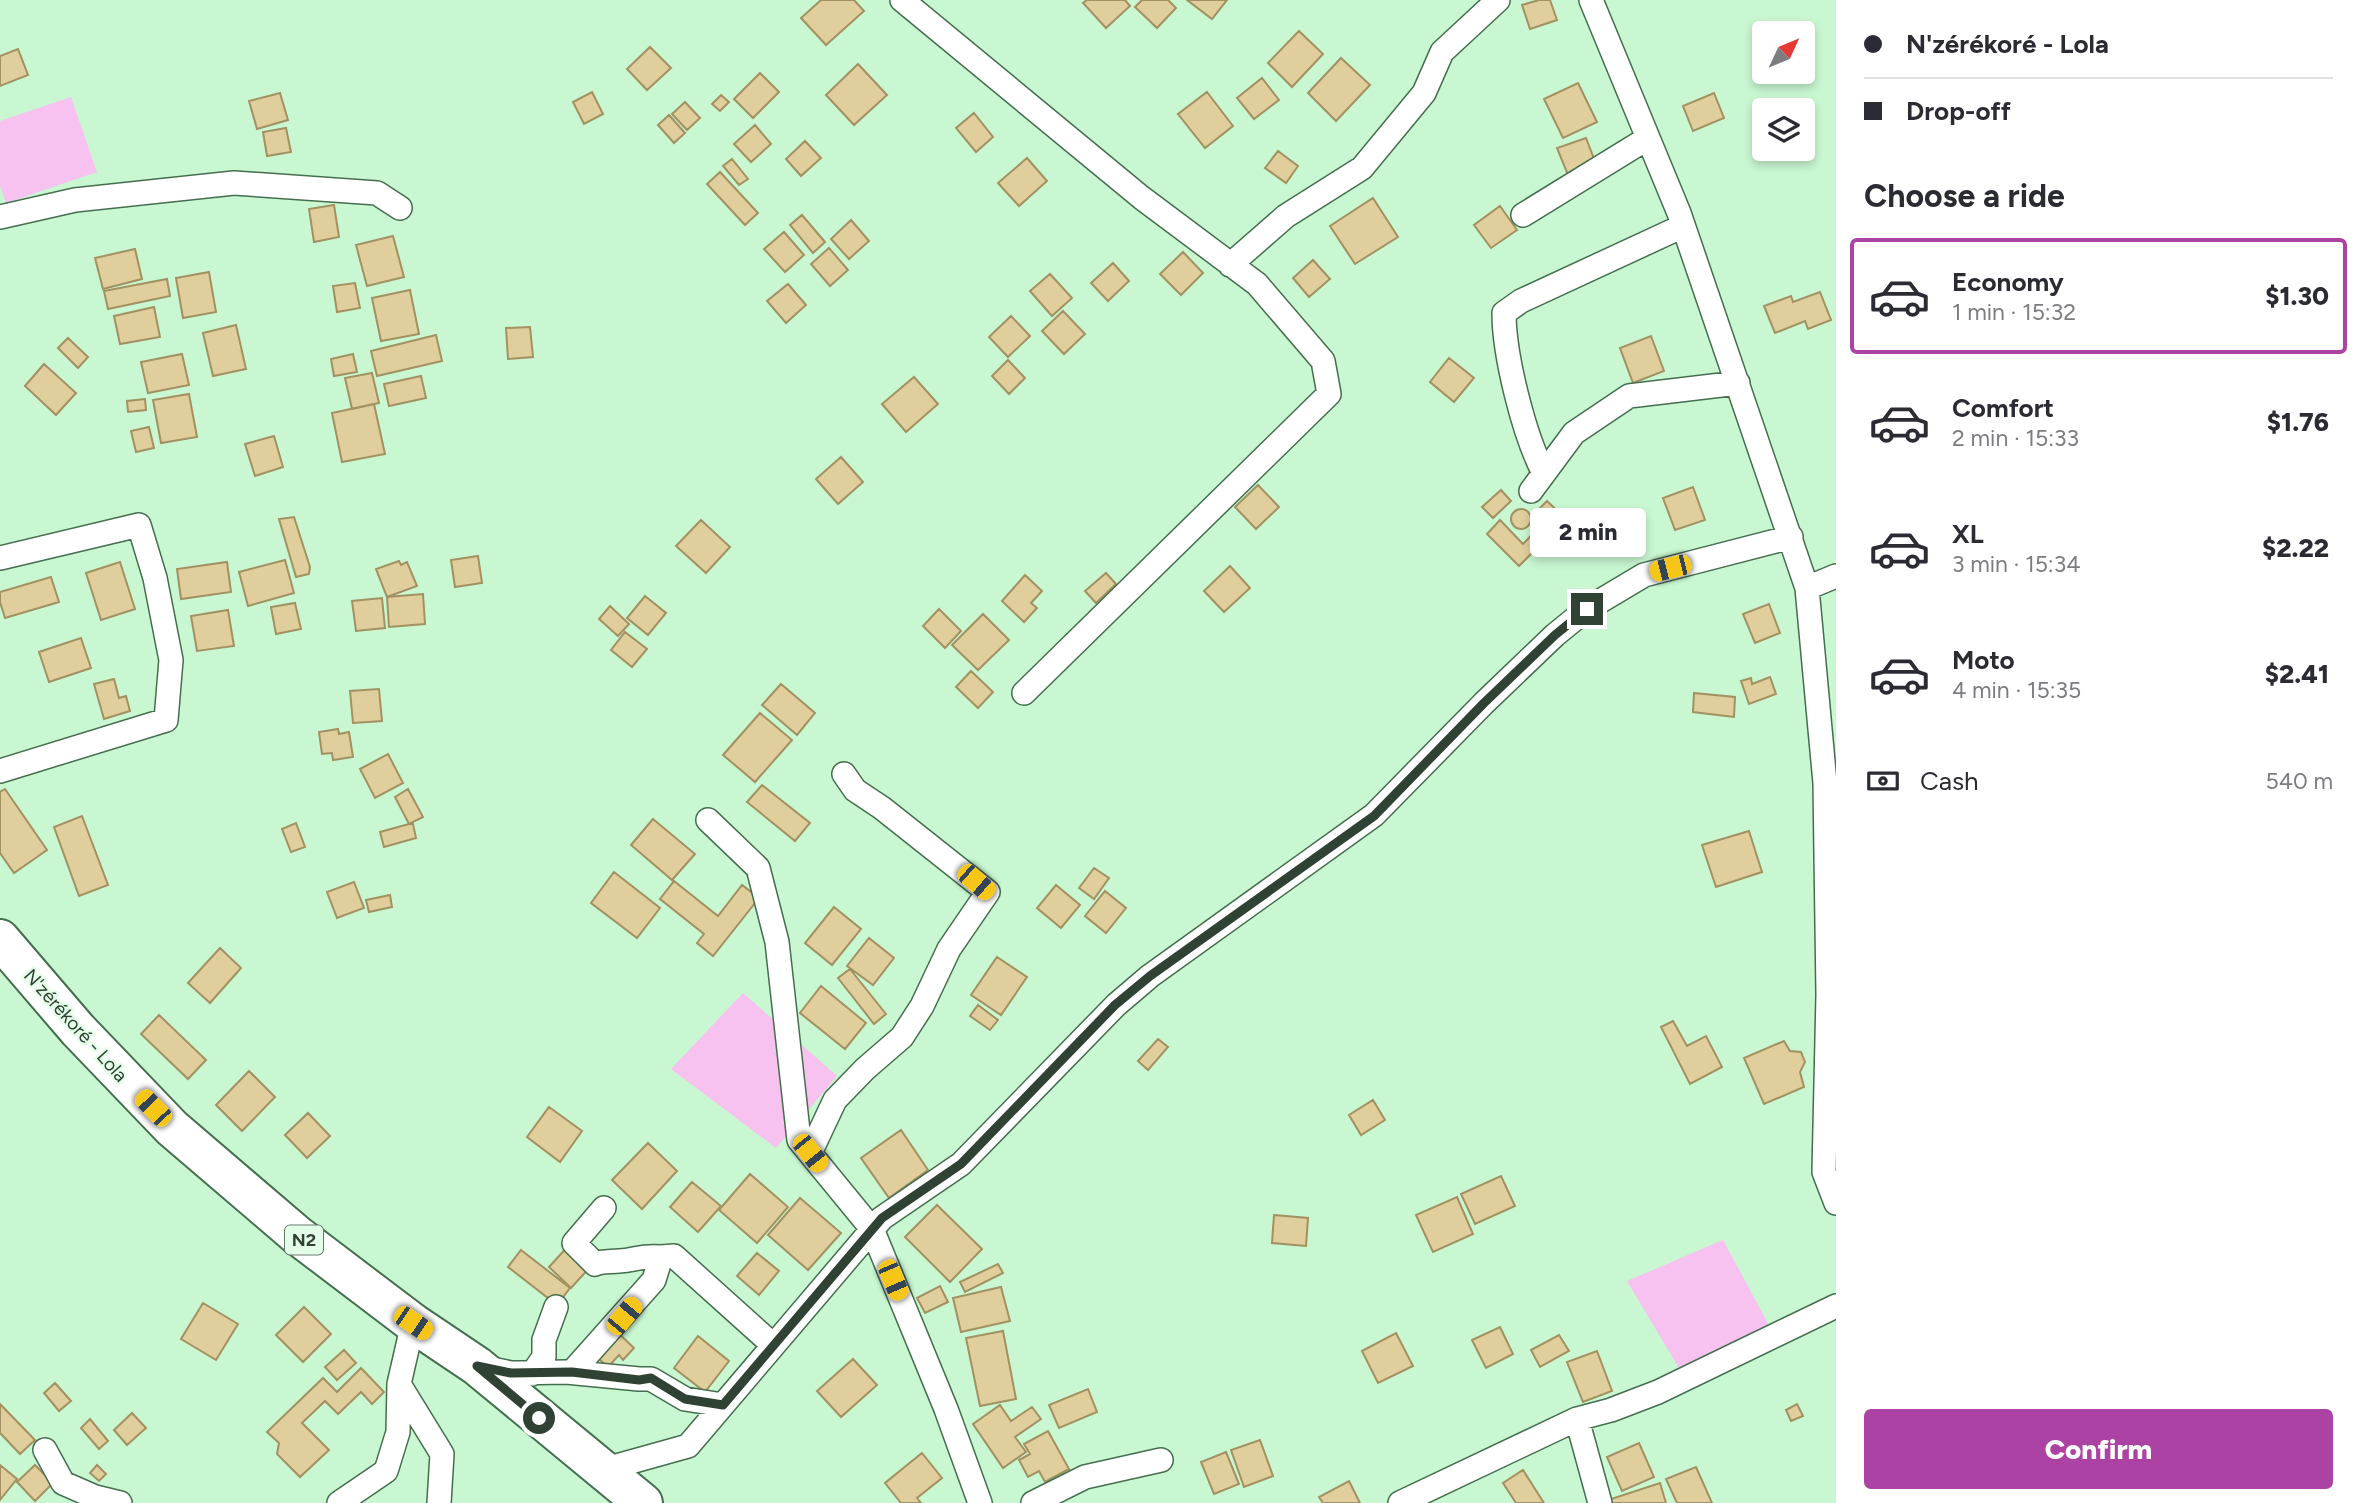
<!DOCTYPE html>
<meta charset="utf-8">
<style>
body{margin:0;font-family:Figtree,sans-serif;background:#f2f2f3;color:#2b2b33;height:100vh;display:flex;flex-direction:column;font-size:26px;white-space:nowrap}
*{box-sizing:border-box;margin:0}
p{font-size:23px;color:#7c7c81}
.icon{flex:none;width:38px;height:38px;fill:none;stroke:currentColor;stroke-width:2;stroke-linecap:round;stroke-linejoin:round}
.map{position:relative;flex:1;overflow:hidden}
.side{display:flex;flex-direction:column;background:#fff;width:525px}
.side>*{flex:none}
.hud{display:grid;align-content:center;height:154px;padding:0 28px;background:#fff}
.needle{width:46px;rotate:46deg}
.fabs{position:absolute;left:1752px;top:21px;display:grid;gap:14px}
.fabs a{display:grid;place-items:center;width:63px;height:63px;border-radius:7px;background:#fff;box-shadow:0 4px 10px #0003;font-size:35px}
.end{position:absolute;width:32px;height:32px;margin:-16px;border:9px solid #304234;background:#fff;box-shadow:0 0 0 4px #fff}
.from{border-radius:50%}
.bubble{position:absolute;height:49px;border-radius:7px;background:#fff;box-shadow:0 4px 10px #0003;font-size:23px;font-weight:800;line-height:49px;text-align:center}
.car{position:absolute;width:21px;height:42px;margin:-21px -10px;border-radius:9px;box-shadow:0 0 5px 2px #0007;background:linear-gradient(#f5c518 24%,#345 0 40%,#f5c518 0 76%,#345 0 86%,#f5c518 0)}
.hud b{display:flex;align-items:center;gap:24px;height:66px;font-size:26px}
.hud b+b{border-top:2px solid #e1e1e2}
.hud i{width:18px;height:18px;background:#2b2b33}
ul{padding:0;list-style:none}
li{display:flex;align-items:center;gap:21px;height:116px;margin:0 14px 10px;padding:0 14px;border:4px solid transparent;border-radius:7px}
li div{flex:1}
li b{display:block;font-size:26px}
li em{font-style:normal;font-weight:800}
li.selected{border-color:#ac43a4}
li>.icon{width:63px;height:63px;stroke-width:1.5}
h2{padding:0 28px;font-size:32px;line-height:84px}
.pay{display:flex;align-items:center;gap:18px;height:77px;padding:0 28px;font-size:26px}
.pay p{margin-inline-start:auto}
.cta{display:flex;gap:14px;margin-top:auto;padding:14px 28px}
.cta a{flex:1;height:80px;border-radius:7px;background:#ac43a4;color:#fff;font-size:28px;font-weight:800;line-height:80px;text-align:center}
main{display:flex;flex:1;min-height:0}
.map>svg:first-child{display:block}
.green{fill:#f7c1f0}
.building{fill:#e0ce9c;stroke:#a29161;stroke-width:2}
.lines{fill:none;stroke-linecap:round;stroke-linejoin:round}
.street-casing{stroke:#456e4e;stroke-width:26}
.highway-casing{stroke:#456e4e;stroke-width:42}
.street{stroke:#fff;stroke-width:23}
.highway{stroke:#fff;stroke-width:38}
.route{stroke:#304234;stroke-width:9}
.labels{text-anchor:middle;stroke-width:5;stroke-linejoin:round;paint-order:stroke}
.shield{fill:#e4ffe8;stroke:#667b6a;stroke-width:2}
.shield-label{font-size:18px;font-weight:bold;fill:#304234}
.street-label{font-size:19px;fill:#304234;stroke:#e4ffe8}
</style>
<main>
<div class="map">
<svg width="1836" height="1503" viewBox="0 0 1836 1503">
<rect width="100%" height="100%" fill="#c9f7d2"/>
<path class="green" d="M71 97 97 172 6 203 0 186V121Z
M743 993 837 1076 776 1148 671 1069Z
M1723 1240 1771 1329 1680 1370 1627 1281Z"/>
<path class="building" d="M821 0H854L864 11 826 45 801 18Z
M1087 0H1125L1130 6 1106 28 1083 3Z
M1142 0H1168L1176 8 1157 28 1135 7Z
M1187 0H1227L1212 19Z
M1539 0H1550L1557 20 1530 29 1522 5Z
M1299 31 1323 54 1292 87 1268 63Z
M650 47 671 68 647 90 627 69Z
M18 49 28 75 0 86V56Z
M1341 58 1370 85 1336 121 1308 93Z
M858 64 887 95 854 125 826 95Z
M760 73 779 92 753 118 734 99Z
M1262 78 1279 100 1254 119 1237 98Z
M1578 83 1597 122 1563 138 1544 99Z
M592 92 603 114 584 124 573 102Z
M1207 92 1233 126 1205 148 1178 114Z
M280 93 288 120 257 129 249 101Z
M1714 93 1724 118 1693 131 1683 106Z
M721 95 729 102 720 111 712 104Z
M685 102 700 118 687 130 672 114Z
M974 113 993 137 976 152 956 128Z
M669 115 685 133 674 143 658 125Z
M755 125 771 144 751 162 734 144Z
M286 128 291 152 267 156 263 132Z
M1586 138 1596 164 1568 175 1557 148Z
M805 141 821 158 801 176 786 159Z
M1278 151 1298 166 1286 183 1265 168Z
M1027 158 1047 181 1019 206 998 183Z
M732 159 748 179 739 185 723 166Z
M720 172 758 213 745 225 707 184Z
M1373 198 1398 237 1355 264 1330 226Z
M334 205 339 237 314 242 309 209Z
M1500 206 1517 230 1491 248 1474 225Z
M802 215 825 242 813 253 790 225Z
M851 220 869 241 849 259 831 239Z
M784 232 804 255 785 272 764 249Z
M393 236 404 277 367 286 356 245Z
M829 248 848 270 830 286 811 264Z
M135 249 142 279 103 289 95 258Z
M1183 252 1203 273 1181 295 1160 274Z
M1313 260 1330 279 1309 297 1293 278Z
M1113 263 1129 281 1108 301 1091 283Z
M209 272 216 312 183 318 176 278Z
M1050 274 1072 298 1052 316 1030 291Z
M167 279 170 296 108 309 104 291Z
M355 283 360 308 337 312 333 286Z
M788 284 806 305 786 323 767 301Z
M410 290 419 334 381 341 372 298Z
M1820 292 1831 320 1808 329 1805 321 1775 333 1764 306 1791 296 1793 302Z
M154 307 160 337 120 344 114 316Z
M1063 311 1085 334 1064 354 1042 331Z
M1011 316 1030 336 1008 357 989 337Z
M236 325 246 369 213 376 203 333Z
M530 327 533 357 508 359 506 328Z
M436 335 442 361 377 376 371 351Z
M1651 336 1664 371 1633 383 1620 348Z
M68 338 88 357 78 368 58 348Z
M182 354 189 385 148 393 141 362Z
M353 354 357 372 334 376 331 359Z
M1449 358 1474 378 1454 402 1430 382Z
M1008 360 1025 378 1009 394 992 376Z
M44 364 76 393 56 415 25 386Z
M372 373 379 403 352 409 345 378Z
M421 376 426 398 389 406 384 384Z
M914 377 938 404 906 432 882 404Z
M189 394 197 437 161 443 153 400Z
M145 399 146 410 128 412 127 401Z
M374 404 385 454 342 462 332 413Z
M149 427 154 448 136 452 131 431Z
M274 436 283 467 255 476 245 444Z
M841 457 863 482 838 504 816 479Z
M1258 485 1279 507 1256 529 1235 507Z
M1693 487 1705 520 1675 530 1663 498Z
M1501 490 1511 501 1493 518 1482 507Z
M1547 501 1566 519 1519 566 1487 534 1500 520 1523 544 1546 520 1537 511Z
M1511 519a10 10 0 1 1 20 0a10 10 0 1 1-20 0Z
M294 517 310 567 309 574 296 577 279 519Z
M701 520 730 547 706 573 676 546Z
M478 556 482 583 455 587 451 560Z
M285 560 294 593 248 606 239 572Z
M399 561 401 565 407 562 417 586 387 597 376 569Z
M120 562 135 609 101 620 86 573Z
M227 562 231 592 181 599 177 569Z
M1230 566 1250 588 1224 612 1204 591Z
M1106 573 1116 584 1096 603 1085 591Z
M1025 575 1042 591 1031 603 1037 608 1024 622 1002 601Z
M51 577 59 602 5 618 0 602V592Z
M423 594 425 624 389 627 387 597Z
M645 596 666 613 648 635 627 618Z
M382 598 385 628 356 631 352 601Z
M295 603 301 629 276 634 271 607Z
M1769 604 1780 633 1755 643 1743 614Z
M610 606 629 624 618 636 599 619Z
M939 609 961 631 945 648 923 626Z
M228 610 234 646 197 651 191 616Z
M983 614 1009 640 978 670 952 645Z
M625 632 647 649 632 667 611 650Z
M81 638 91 668 49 682 39 652Z
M971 671 993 692 978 708 956 687Z
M1770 677 1776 694 1749 704 1741 681 1751 678 1752 684Z
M114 679 119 698 126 696 130 711 104 719 94 684Z
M781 684 815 713 797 735 762 705Z
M379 689 382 721 353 723 350 691Z
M1694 693 1735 697 1734 717 1693 712Z
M760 713 792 740 755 782 723 755Z
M338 729 339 734 349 732 353 757 333 760 332 753 322 754 319 732Z
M388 754 403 783 375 798 360 769Z
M762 785 810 823 795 841 747 802Z
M5 789 47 850 14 873 0 853V792Z
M408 789 423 817 409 824 395 797Z
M82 816 108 885 79 896 54 827Z
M653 819 695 854 672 880 631 845Z
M296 823 305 847 291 852 282 829Z
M409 824H413L416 838 384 847 380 832Z
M1749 831 1762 872 1716 887 1702 845Z
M1094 868 1109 878 1094 899 1079 888Z
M614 872 660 908 637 938 591 903Z
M674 881 718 916 742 885 759 898 713 956 697 943 704 934 660 899Z
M354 882 364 908 337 918 327 892Z
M1056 885 1080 905 1061 928 1037 908Z
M1105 891 1126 908 1106 933 1085 916Z
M390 895 392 907 369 912 366 900Z
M834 907 861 929 832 965 805 943Z
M869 938 894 958 873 985 847 966Z
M220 948 241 968 210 1003 188 983Z
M997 957 1027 977 1001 1015 971 995Z
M850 969 886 1014 874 1024 838 978Z
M821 986 866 1023 845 1049 800 1013Z
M978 1005 998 1020 990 1030 970 1016Z
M159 1015 206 1060 188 1079 141 1034Z
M1673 1021 1687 1046 1706 1036 1722 1067 1690 1084 1661 1027Z
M1158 1039 1168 1047 1148 1070 1138 1061Z
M1784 1041 1790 1051 1801 1052 1805 1062 1800 1072 1804 1087 1764 1104 1744 1058Z
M249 1071 275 1097 242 1131 216 1105Z
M1373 1100 1385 1120 1361 1135 1349 1115Z
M549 1107 582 1131 560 1162 527 1137Z
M308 1113 330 1136 307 1158 285 1135Z
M901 1130 928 1170 889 1198 861 1158Z
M648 1143 677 1171 642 1209 612 1180Z
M750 1174 788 1207 757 1243 719 1210Z
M1501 1176 1515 1206 1475 1224 1461 1194Z
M692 1182 721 1206 698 1232 670 1207Z
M1457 1197 1473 1234 1433 1252 1416 1215Z
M800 1198 841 1233 808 1270 768 1235Z
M937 1205 982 1249 950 1282 905 1237Z
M1274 1215 1308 1218 1306 1246 1272 1243Z
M570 1244 592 1265 571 1288 549 1267Z
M521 1250 570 1288 557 1305 508 1267Z
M757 1253 779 1271 759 1295 737 1276Z
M998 1264 1003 1273 965 1292 960 1282Z
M940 1286 948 1302 925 1313 917 1298Z
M1001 1287 1010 1321 961 1332 953 1298Z
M203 1303 238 1324 216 1360 181 1339Z
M304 1307 331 1334 303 1362 276 1335Z
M1500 1327 1513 1354 1486 1368 1472 1340Z
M613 1328 634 1348 623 1360 619 1355 608 1367 591 1352Z
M1003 1331 1016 1399 980 1406 966 1338Z
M1396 1333 1413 1366 1378 1383 1362 1351Z
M1559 1335 1569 1351 1540 1367 1531 1350Z
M698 1336 729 1361 705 1392 674 1368Z
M344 1350 356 1363 337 1380 325 1367Z
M1597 1351 1612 1391 1583 1402 1567 1362Z
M853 1359 877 1385 841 1417 817 1391Z
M361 1368 384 1392 372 1404 361 1392 338 1414 325 1401 302 1423 329 1450 300 1477 277 1454 279 1443 267 1432 323 1378 337 1392Z
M55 1383 71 1401 59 1411 44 1393Z
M1088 1389 1097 1412 1059 1428 1049 1405Z
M0 1404 35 1440 20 1454 0 1433Z
M1797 1404 1803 1416 1791 1421 1786 1410Z
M1000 1405 1011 1421 1032 1407 1041 1419 1015 1437 1026 1452 1003 1468 973 1424Z
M132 1413 146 1428 127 1445 114 1430Z
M90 1419 108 1441 99 1449 81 1428Z
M1048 1431 1069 1469 1045 1482 1039 1471 1028 1477 1019 1460 1030 1454 1024 1444Z
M1260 1440 1273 1476 1244 1487 1231 1450Z
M1639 1443 1654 1477 1622 1491 1607 1457Z
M1226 1452 1239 1484 1214 1494 1201 1462Z
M922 1453 942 1478 917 1498 921 1503H901L885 1483Z
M0 1465 17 1479 0 1500Z
M35 1465 53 1483 35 1501 17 1482Z
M97 1465 106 1474 99 1481 90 1473Z
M1696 1467 1712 1503H1677L1666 1479Z
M1523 1470 1544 1503H1516L1503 1483Z
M1349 1481 1360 1503H1323L1319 1497Z
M1660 1483 1666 1503H1606L1605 1501Z"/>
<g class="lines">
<g class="street-casing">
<path id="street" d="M902 0 1142 198 1257 284 1323 361 1329 394 1024 693
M1591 0 1679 213 1807 588 1825 783 1828 995 1824 1172 1836 1203
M1523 215 1648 138
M0 217 75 200 234 183 377 193 400 208
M1230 265 1286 216 1362 168 1424 93 1442 52 1498 0
M1544 473C1524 436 1504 355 1504 313L1521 301 1683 226
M1531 491 1574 433 1629 396 1738 383
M0 558 139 525 155 578 171 660 166 720 0 771
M1807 588 1836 576
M708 820 758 868 777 942 799 1140 872 1229 946 1409 980 1503
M810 1153 835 1100 865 1069 902 1037 922 1006 949 949 988 892 882 808 855 790 844 774
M661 1257 674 1256 773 1345
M413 1323 399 1384 442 1454 439 1503
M487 1368 511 1373 566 1372 639 1379H651L685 1399 723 1405
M572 1372 654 1280 661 1257C641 1255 636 1260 619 1261 610 1262 603 1261 595 1264L574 1243 604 1208
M532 1374 544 1357V1340L556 1307
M45 1450 63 1483 95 1497 120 1503
M602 1470 688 1446 882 1218 961 1164 1116 1005 1150 976 1374 815 1484 703 1555 635 1587 609 1644 575 1791 537
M339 1503 386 1471 398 1432 399 1384
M1033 1503 1085 1477 1161 1460
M1400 1503 1577 1419
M1600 1503 1577 1419 1611 1410 1658 1392 1836 1306"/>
</g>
<g class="highway-casing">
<path id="highway" d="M0 939 78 1030 172 1128 297 1235 413 1323 477 1366 643 1503"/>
</g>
<use href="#street" class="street"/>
<use href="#highway" class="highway"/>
</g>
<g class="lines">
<path class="route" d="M539 1418 477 1366 511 1373 572 1372 639 1380 651 1378 685 1399 723 1405 882 1218 961 1164 1115 1005 1150 976 1374 816 1484 703 1555 635 1587 609"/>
</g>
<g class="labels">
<rect class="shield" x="285" y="1225.5" width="38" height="29" rx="5"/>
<g class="shield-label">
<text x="304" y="1246">N2</text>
</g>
<g class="street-label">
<text transform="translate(76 1025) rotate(48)" y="7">N'zérékoré - Lola</text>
</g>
</g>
</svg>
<div class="fabs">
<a><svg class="needle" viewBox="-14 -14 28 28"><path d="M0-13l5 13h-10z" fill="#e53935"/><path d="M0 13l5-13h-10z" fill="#7c7c81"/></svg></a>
<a><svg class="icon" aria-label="layers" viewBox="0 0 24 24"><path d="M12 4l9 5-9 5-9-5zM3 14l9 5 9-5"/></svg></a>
</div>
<i class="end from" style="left:539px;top:1418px"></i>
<i class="end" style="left:1587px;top:609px"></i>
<div class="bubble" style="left:1530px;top:508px;width:116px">2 min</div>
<i class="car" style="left:1670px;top:568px;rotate:256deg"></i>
<i class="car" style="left:976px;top:882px;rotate:131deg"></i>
<i class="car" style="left:153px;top:1108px;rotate:316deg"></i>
<i class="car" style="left:810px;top:1153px;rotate:141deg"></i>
<i class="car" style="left:893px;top:1280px;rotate:157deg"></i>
<i class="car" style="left:624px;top:1316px;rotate:40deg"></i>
<i class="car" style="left:413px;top:1323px;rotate:124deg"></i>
</div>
<section class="side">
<div class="hud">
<b><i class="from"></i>N'zérékoré - Lola</b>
<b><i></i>Drop-off</b>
</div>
<h2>Choose a ride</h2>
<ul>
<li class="selected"><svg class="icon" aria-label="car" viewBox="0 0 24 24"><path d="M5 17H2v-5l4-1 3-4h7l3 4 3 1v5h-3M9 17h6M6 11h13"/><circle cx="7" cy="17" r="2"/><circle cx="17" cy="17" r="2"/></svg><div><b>Economy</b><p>1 min · 15:32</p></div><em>$1.30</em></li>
<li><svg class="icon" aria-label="car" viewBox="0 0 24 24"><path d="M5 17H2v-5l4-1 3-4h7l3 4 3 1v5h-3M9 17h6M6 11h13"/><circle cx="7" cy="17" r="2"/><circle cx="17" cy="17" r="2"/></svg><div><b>Comfort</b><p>2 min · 15:33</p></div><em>$1.76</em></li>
<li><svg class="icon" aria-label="car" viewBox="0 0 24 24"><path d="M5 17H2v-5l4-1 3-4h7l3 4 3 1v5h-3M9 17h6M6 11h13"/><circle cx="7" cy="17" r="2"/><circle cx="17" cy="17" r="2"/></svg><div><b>XL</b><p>3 min · 15:34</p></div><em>$2.22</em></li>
<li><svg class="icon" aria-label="car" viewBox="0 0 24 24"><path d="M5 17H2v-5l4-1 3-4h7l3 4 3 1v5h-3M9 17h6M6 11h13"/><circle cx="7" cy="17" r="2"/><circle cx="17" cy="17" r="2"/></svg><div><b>Moto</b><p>4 min · 15:35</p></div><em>$2.41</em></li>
</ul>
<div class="pay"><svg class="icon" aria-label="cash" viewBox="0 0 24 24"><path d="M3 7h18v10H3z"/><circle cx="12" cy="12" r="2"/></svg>Cash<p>540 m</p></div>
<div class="cta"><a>Confirm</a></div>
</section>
</main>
